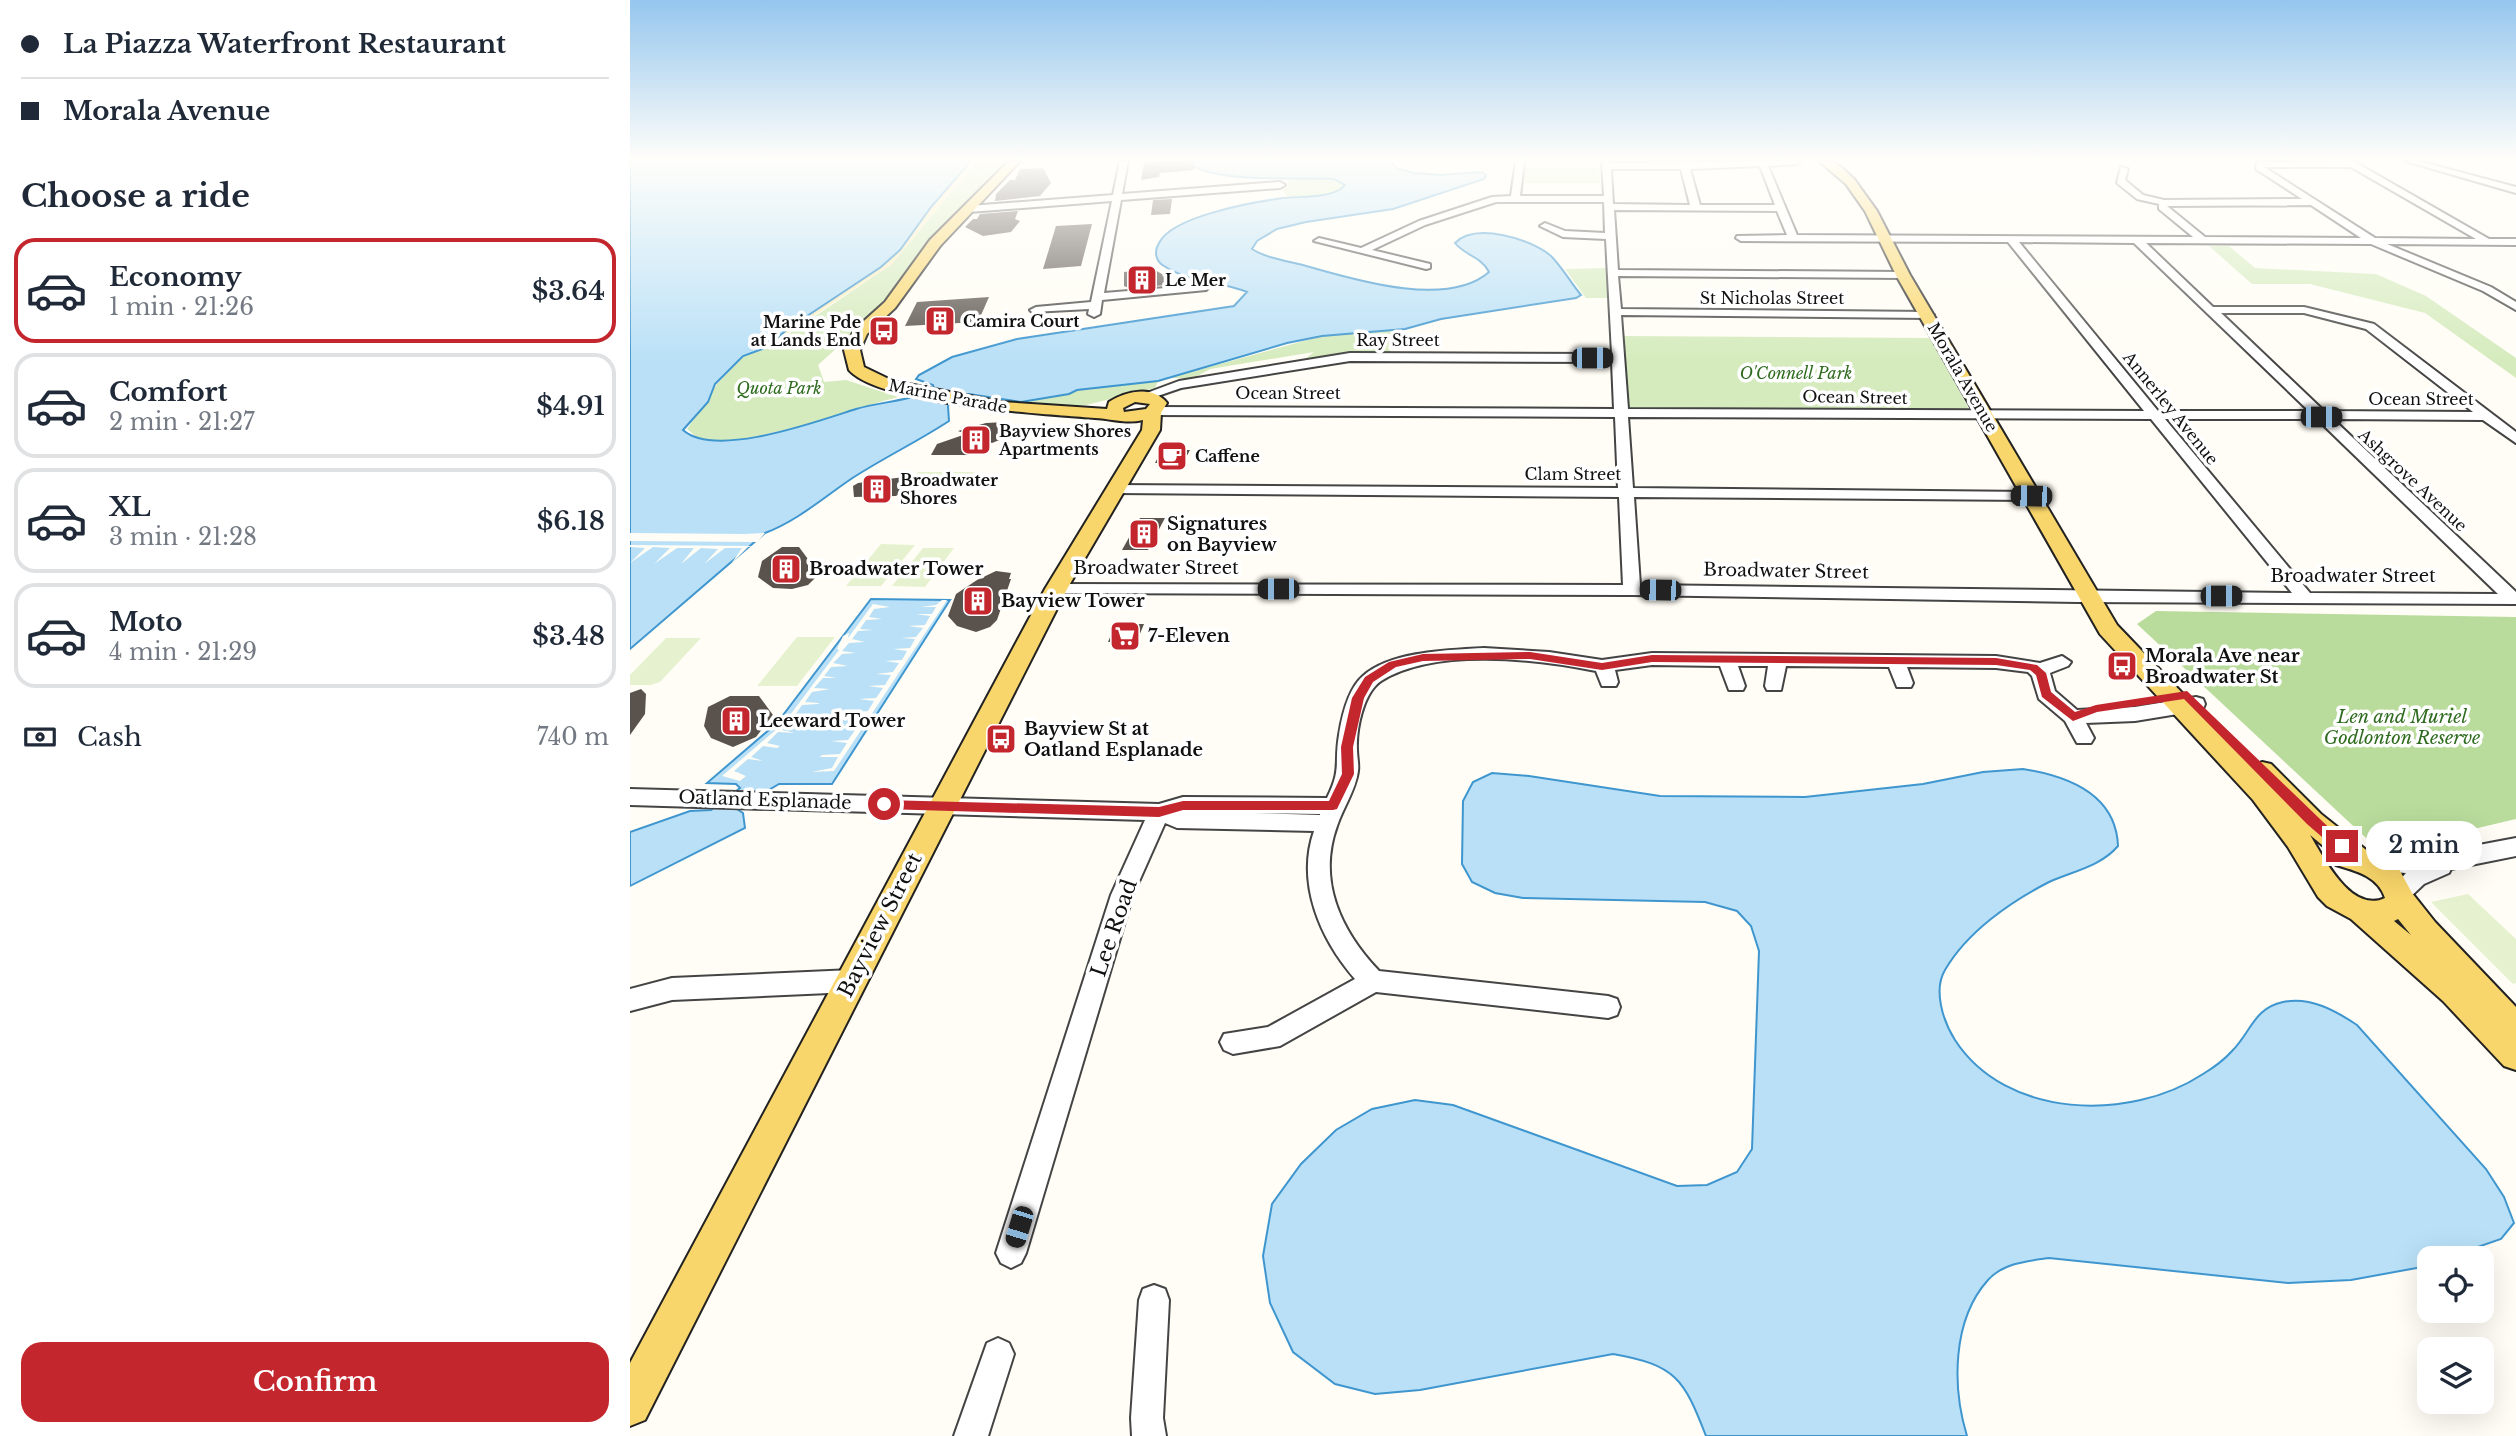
<!DOCTYPE html>
<meta charset="utf-8">
<style>
body{margin:0;font-family:"Libre Baskerville",serif;background:#f6f6f7;color:#1f2937;height:100vh;display:flex;flex-direction:column;font-size:26px;white-space:nowrap}
*{box-sizing:border-box;margin:0}
p{font-size:23px;color:#747a83}
.icon{flex:none;width:38px;height:38px;fill:none;stroke:currentColor;stroke-width:2;stroke-linecap:round;stroke-linejoin:round}
.map{position:relative;flex:1;overflow:hidden}
.side{display:flex;flex-direction:column;background:#fff;width:630px}
.side>*{flex:none}
.hud{display:grid;align-content:center;height:154px;padding:0 21px;background:#fff}
.buttons{position:absolute;left:1787px;top:1246px;display:grid;gap:14px}
.buttons a{display:grid;place-items:center;width:77px;height:77px;border-radius:14px;background:#fff;box-shadow:0 7px 28px #0002;font-size:35px}
.end{position:absolute;width:32px;height:32px;margin:-16px;border:9px solid #c4262e;background:#fff;box-shadow:0 0 0 4px #fff}
.from{border-radius:50%}
.bubble{position:absolute;height:49px;border-radius:21px;background:#fff;box-shadow:0 7px 28px #0002;font-size:23px;font-weight:600;line-height:49px;text-align:center}
.car{position:absolute;width:21px;height:42px;margin:-21px -10px;border-radius:9px;box-shadow:0 0 5px 2px #0007;background:linear-gradient(#222 24%,#8ab4d8 0 40%,#222 0 76%,#8ab4d8 0 86%,#222 0)}
.hud b{display:flex;align-items:center;gap:24px;height:66px;font-size:26px}
.hud b+b{border-top:2px solid #e0e1e3}
.hud i{width:18px;height:18px;background:#1f2937}
ul{padding:0;list-style:none}
li{display:flex;align-items:center;gap:21px;height:105px;margin:0 14px 10px;padding:0 7px;border:4px solid #e0e1e3;border-radius:21px}
li div{flex:1}
li b{display:block;font-size:26px}
li em{font-style:normal;font-weight:600}
li.current{border-color:#c4262e}
li>.icon{width:63px;height:63px;stroke-width:1.5}
h2{padding:0 21px;font-size:32px;line-height:84px}
.pay{display:flex;align-items:center;gap:18px;height:77px;padding:0 21px;font-size:26px}
.pay p{margin-inline-start:auto}
.cta{display:flex;gap:14px;margin-top:auto;padding:14px 21px}
.cta a{flex:1;height:80px;border-radius:21px;background:#c4262e;color:#fff;font-size:28px;font-weight:600;line-height:80px;text-align:center}
main{display:flex;flex:1;min-height:0}
.map>svg:first-child{display:block}
.green{fill:#d5ebbd}
.forest{fill:#b9dc9c}
.sand{fill:#fbeec1}
.pitch{fill:#e6f2cf}
.water{fill:#b9e0f7;stroke:#3f96cf;stroke-width:2}
.pier{fill:#fffdf5}
.building{fill:#5a524d}
.lines{fill:none;stroke-linecap:round;stroke-linejoin:round}
.minor-casing{stroke:#444;stroke-width:4}
.major-casing{stroke:#222;stroke-width:4}
.minor{fill:#fff;fill-rule:evenodd}
.major{fill:#f9d66b;fill-rule:evenodd}
.route{fill:#c4262e}
.labels{text-anchor:middle;stroke-width:7;stroke-linejoin:round;paint-order:stroke}
.far-poi-label{font-size:16px;font-weight:bold;fill:#111;stroke:#fff;text-anchor:start}
.far-street-label{font-size:16px;fill:#111;stroke:#fff}
.far-park-label{font-size:16px;font-style:italic;fill:#2f6b1f;stroke:#fff}
.poi-label{font-size:18px;font-weight:bold;fill:#111;stroke:#fff;text-anchor:start}
.street-label{font-size:18px;fill:#111;stroke:#fff}
.park-label{font-size:18px;font-style:italic;fill:#2f6b1f;stroke:#fff}
.near-street-label{font-size:21px;fill:#111;stroke:#fff}
</style>
<main>
<section class="side">
<div class="hud">
<b><i class="from"></i>La Piazza Waterfront Restaurant</b>
<b><i></i>Morala Avenue</b>
</div>
<h2>Choose a ride</h2>
<ul>
<li class="current"><svg class="icon" aria-label="car" viewBox="0 0 24 24"><path d="M5 17H2v-5l4-1 3-4h7l3 4 3 1v5h-3M9 17h6M6 11h13"/><circle cx="7" cy="17" r="2"/><circle cx="17" cy="17" r="2"/></svg><div><b>Economy</b><p>1 min · 21:26</p></div><em>$3.64</em></li>
<li><svg class="icon" aria-label="car" viewBox="0 0 24 24"><path d="M5 17H2v-5l4-1 3-4h7l3 4 3 1v5h-3M9 17h6M6 11h13"/><circle cx="7" cy="17" r="2"/><circle cx="17" cy="17" r="2"/></svg><div><b>Comfort</b><p>2 min · 21:27</p></div><em>$4.91</em></li>
<li><svg class="icon" aria-label="car" viewBox="0 0 24 24"><path d="M5 17H2v-5l4-1 3-4h7l3 4 3 1v5h-3M9 17h6M6 11h13"/><circle cx="7" cy="17" r="2"/><circle cx="17" cy="17" r="2"/></svg><div><b>XL</b><p>3 min · 21:28</p></div><em>$6.18</em></li>
<li><svg class="icon" aria-label="car" viewBox="0 0 24 24"><path d="M5 17H2v-5l4-1 3-4h7l3 4 3 1v5h-3M9 17h6M6 11h13"/><circle cx="7" cy="17" r="2"/><circle cx="17" cy="17" r="2"/></svg><div><b>Moto</b><p>4 min · 21:29</p></div><em>$3.48</em></li>
</ul>
<div class="pay"><svg class="icon" aria-label="cash" viewBox="0 0 24 24"><path d="M3 7h18v10H3z"/><circle cx="12" cy="12" r="2"/></svg>Cash<p>740 m</p></div>
<div class="cta"><a>Confirm</a></div>
</section>
<div class="map">
<svg width="1886" height="1436" viewBox="0 0 1886 1436">
<rect width="100%" height="100%" fill="#fffdf5"/>
<path class="green" d="M347 161H378L262 298 188 365 194 382 216 380 268 397C228 407 104 452 70 439 66 437 61 432 57 429L87 384 113 356 138 348 262 264Z
M895 168H969L970 183H894Z
M672 178 706 180 713 186C703 199 673 195 657 197L652 188 658 187V180Z
M1579 246H1599L1625 268 1746 274 1796 296 1886 358V378L1795 313 1680 284H1622Z
M977 268 979 298H956L935 269Z
M761 330 758 349 762 352 717 354 675 359 684 352 580 369 564 378H539L692 336Z
M992 336 1301 338 1340 411 994 408Z
M528 381 525 388 456 405 391 404V402L439 394 447 390Z"/>
<path class="forest" d="M1526 611 1886 617V819L1750 851 1507 624Z"/>
<path class="sand" d="M341 161H347L262 264 135 348 159 328 251 267 270 250 301 207Z"/>
<path class="pitch" d="M288 472H344L333 485H276Z
M251 544 285 545 251 586H216Z
M293 548H324L295 587 262 586Z
M167 637H205L167 686H127Z
M36 638H71L30 682 21 685H0V675Z
M1838 894 1886 939V983L1883 984 1801 902Z"/>
<path class="water" d="M0 161H341L301 207 270 250 251 267 159 328 135 348 113 356 85 384 78 402 53 430C85 459 188 421 226 409 253 401 279 402 304 388L303 385 286 379 289 375 322 357 387 339 604 306 617 292C590 281 558 282 534 266 525 261 524 251 529 243 542 216 624 202 653 198 671 196 704 199 715 185L704 179C669 177 580 184 556 161H761L766 168 784 173 810 175 852 172 856 175 854 179 763 209 676 222 647 229 627 241 622 249C636 258 657 261 673 265 722 279 817 309 859 272 852 257 834 255 825 243 845 222 902 239 921 256 932 267 941 283 951 295L946 298 811 319 775 329 692 336 657 343 528 381 447 390 439 394 391 402 339 394 318 406 319 421C287 442 253 458 221 479 193 498 167 521 135 533L0 649Z
M241 599 320 600 202 784H149L107 809 113 813 115 828 0 886V832L60 811 81 810 110 788 106 784 77 783 147 723Z
M1393 769C1438 776 1486 794 1488 846 1470 867 1443 871 1419 882 1380 902 1337 932 1315 970 1303 990 1313 1021 1325 1040 1376 1119 1500 1122 1573 1074 1583 1068 1594 1060 1602 1051 1621 1032 1624 1008 1653 1002 1680 996 1706 1011 1727 1025L1856 1169 1874 1197 1884 1223 1871 1239 1816 1258H1799V1264L1792 1267 1721 1280 1658 1283 1419 1258C1398 1261 1373 1263 1358 1280 1322 1320 1322 1387 1337 1436H1076C1054 1379 1046 1365 983 1354L790 1390 745 1394 705 1384 663 1352 640 1303 633 1256 642 1204 671 1164 706 1130 742 1109 785 1100 823 1105 1047 1186 1077 1185 1107 1172 1122 1149 1129 951 1121 926 1107 911 1075 902 893 898 865 893 842 882 832 864 833 801 843 782 862 773 899 776 1030 796 1175 797 1293 784 1353 772Z"/>
<path class="pier" d="M0 533 115 534 135 533 127 542 0 541Z
M0 545 123 546 118 547 101 564 112 548H95L74 564 88 549 71 548 51 564 64 548H47L24 564 40 548 23 547 0 563 15 548 0 547Z
M312 600H317L204 771 181 772 202 768 208 757H190L192 755 210 754 217 743 201 741 218 740 226 729 209 728 210 726 229 725 235 714H219L220 713 238 711 244 701 229 699 246 698 253 688 238 686 255 685 261 675 246 674 263 672 269 663 255 661 272 660 277 651 263 649 280 648 285 639 271 638 286 637 293 628 278 626 295 625 300 616 286 614H302L306 607H291L306 605Z
M243 604 260 607 244 609 239 617 252 619 236 620 230 629 243 630 228 631 222 639 235 642 219 643 212 651 226 653 212 654 203 663 218 666 201 667 194 676 207 678H193L184 688 200 689 182 692 175 702 189 703 188 704 172 705 165 715 179 718 162 719 152 730 165 733 148 732 137 743 150 746 147 748 133 746 121 757 133 761 118 759 104 771 116 776 110 781 92 776 154 723 209 650 207 649 213 636 219 633 218 638Z"/>
<path class="building" d="M526 161H564V170L530 173 529 177 511 180 514 163Z
M413 168 421 183 410 196 365 201 366 194 380 180H385L390 169Z
M542 199 540 214 521 215 523 200Z
M388 211 385 219 390 221 381 232 353 236 335 227 343 219H347L350 214Z
M462 224 451 266 413 269 426 226Z
M523 269 550 284 499 288 494 286V272Z
M359 297 348 322 275 326 287 302Z
M376 422 389 432 362 443 351 439 348 450 337 455H301L307 444 336 434 328 431 356 423Z
M532 450H560L553 463H525Z
M274 477 272 492 266 496 224 497 223 486 228 483Z
M510 518H535L518 550H492Z
M152 547H169L189 574 178 585 162 589 143 588 128 577 132 561Z
M366 571 381 573 379 579H381L367 620 360 627 346 632 327 626 318 616 326 594 347 580Z
M495 624H514L507 641 478 642 483 630Z
M11 689 16 694 15 714 0 735V693Z
M100 696H129L143 715 126 737 103 747 81 738 74 726 78 707Z"/>
<g class="lines">
<g class="minor-casing">
<path id="minor" d="M490 161H498L492 194 650 182 655 185 650 188 491 200 474 293 572 285 578 288 576 290 472 300 470 314 464 317 458 314 459 309 402 312 400 310 406 307 461 302 482 201 339 212 334 209 339 206 483 195Z
M886 161H894L890 196H974L972 161H980V163L1171 161 1167 164 1138 166 1167 235 1563 237 1529 209V204L1507 199 1487 183 1491 167 1498 169 1495 180 1513 195 1534 200 1672 199 1626 169 1627 162 1723 161 1859 239H1886V245L1757 244 1861 287 1886 302V310L1853 291 1741 244 1516 243 1583 307H1674L1744 324 1886 432V443L1853 420 1703 419 1886 592V604L1448 602 1002 595 420 593 418 589 420 585 426 584 993 585 989 497 485 493 478 489 485 485 988 488 985 417 524 415 517 411 524 407 984 409 982 362 720 361 551 388 513 401 506 397 549 381 720 353 982 354 976 239 933 237 910 226 915 223 935 231 975 233 974 202H866L795 225 742 250 800 264V268L796 269 684 241 689 238 731 248 789 221 862 197 881 196ZM1130 166 1145 205H1070L1060 169ZM1634 167H1721L1846 239 1745 238ZM981 169H1051L1060 205 983 204ZM1681 205 1731 238 1575 237 1537 206ZM984 210 1147 211 1157 235 1107 236 1106 238 1111 241 1378 242 1514 411 998 409 991 315 1298 318 1304 315 1298 312 991 309 988 276 1273 278 1278 275 1273 272 988 270ZM1389 242 1504 243 1679 411H1528ZM1591 313H1674L1736 329 1843 412 1694 411ZM998 417 1521 419 1662 593 1010 585 1004 497 1401 500 1408 496 1401 492 1003 488ZM1535 419H1687L1868 594 1680 593Z
M1775 161H1788L1886 187V193Z
M854 648 919 652 972 660 1022 653 1366 656 1410 663 1432 656 1441 662 1438 666 1420 673 1425 691 1447 710 1505 707 1566 697 1573 699 1575 704 1573 709 1566 711 1505 721 1456 723 1464 738 1461 743H1447L1435 721 1409 699 1402 676 1398 672 1366 668 1277 667 1283 683 1281 687H1267L1259 667 1156 666 1151 690H1137L1135 686 1138 666H1108L1115 686 1113 690H1099L1090 666 1022 665 985 670 988 682 986 686H972L966 671C906 659 805 647 751 681 733 693 726 730 727 750 727 757 729 764 728 771 726 789 713 808 707 826 687 881 711 931 749 971L978 996 987 999 990 1007 987 1015 978 1018 746 992 650 1046 603 1054 594 1050 590 1042 594 1034 638 1027 725 979C690 939 666 883 684 831L547 828 535 823 503 895 396 1253 391 1263 381 1268 371 1263 366 1253 481 895 515 820 0 805V789L529 804 553 797 697 798C712 768 704 764 709 735 712 716 718 689 733 676 761 651 819 650 854 648ZM622 813 690 814V815Z
M1886 838V856L1821 869 1819 873 1794 884 1777 900 1769 902 1761 900 1758 893 1776 873 1732 870 1729 864 1732 858 1740 855H1796Z
M222 970 231 973 234 981 231 989 222 992 42 1000 0 1011V989L42 978Z
M524 1285 535 1289 539 1300 533 1418 536 1436H502L501 1418 509 1300 513 1289Z
M368 1338 379 1343 384 1354 358 1436H324L357 1343Z"/>
</g>
<g class="major-casing">
<path id="major" d="M379 161H390L310 246 265 308 237 334 230 350 234 367 263 381 371 402 477 409 479 402C496 391 523 385 537 403L531 413 530 430 437 589 15 1420 0 1426V1363L415 589 512 430 513 420C496 424 482 419 465 418 416 414 250 405 219 370L214 350 225 329 255 302 300 240ZM505 402 520 404 516 409 494 412 493 408Z
M1189 161H1201L1211 167 1224 179 1247 211 1280 275 1487 625 1622 766 1632 762 1641 764 1691 814 1740 853 1769 869 1782 893 1805 922 1886 1007V1070L1874 1066 1813 1001 1721 919 1697 906 1688 897 1658 847 1623 800 1470 634 1266 275 1235 211 1216 184ZM1680 835 1703 854 1706 865C1726 871 1748 876 1755 898 1721 914 1694 858 1680 835ZM1768 919 1781 935 1764 921Z"/>
</g>
<use href="#minor" class="minor"/>
<use href="#major" class="major"/>
</g>
<linearGradient id="sky" x2="0" y2="1"><stop stop-color="#95c6ee"/><stop offset="0.44" stop-color="#fffefa"/><stop offset="1" stop-color="#fffefa" stop-opacity="0"/></linearGradient>
<rect width="1886" height="362" fill="url(#sky)"/>
<path class="route" d="M900 652 972 663 1022 655 1366 658 1407 665 1416 673 1421 692 1445 712 1466 705 1557 691 1718 846 1716 850H1707L1677 824 1554 699 1467 712 1443 721 1412 697 1406 675 1400 670 1366 665 1022 662 972 670 900 659 793 661 766 667 743 682 734 698 723 747 724 774 707 809 703 810H553L529 817 254 809 248 804 254 800 529 807 553 801H699L712 774 711 747 722 698 735 677 759 662 793 654Z"/>
<defs>
<g id="building-square" transform="scale(1.575)"><rect x="-9" y="-9" width="18" height="18" rx="4" fill="#c4262e" stroke="#fff"/><path d="M-4-6H4V6H1V3H-1V6H-4ZM-2.5-4.3h1.7v1.8h-1.7ZM.8-4.3h1.7v1.8H.8ZM-2.5-1h1.7V.8h-1.7ZM.8-1h1.7V.8H.8Z" fill="#fff"/></g>
<g id="bus-square" transform="scale(1.575)"><rect x="-9" y="-9" width="18" height="18" rx="4" fill="#c4262e" stroke="#fff"/><path d="M-5-6H5V4H4V6H2V4H-2V6H-4V4H-5ZM-3.5-4V0h7V-4ZM-3.5 1.2v1.5H-2V1.2ZM2 1.2v1.5H3.5V1.2Z" fill="#fff"/></g>
<g id="cafe-square" transform="scale(1.575)"><rect x="-9" y="-9" width="18" height="18" rx="4" fill="#c4262e" stroke="#fff"/><path d="M-5.5-4.5H6V0H3Q3 3.5 0 3.5H-2.5Q-5.5 3.5-5.5 0ZM3-3.2v2h1.7v-2ZM-6 4.5H4V6H-6Z" fill="#fff"/></g>
<g id="supermarket-square" transform="scale(1.575)"><rect x="-9" y="-9" width="18" height="18" rx="4" fill="#c4262e" stroke="#fff"/><path d="M-6-5.5h2.5l.6 2H6L4.5 2H-2.5L-4.4-4H-6ZM-1.5 3.2a1.3 1.3 0 1 0 .1 0ZM3 3.2a1.3 1.3 0 1 0 .1 0Z" fill="#fff"/></g>
</defs>
<g fill-rule="evenodd">
<use href="#building-square" x="512" y="280"/>
<use href="#building-square" x="310" y="321"/>
<use href="#bus-square" x="254" y="331"/>
<use href="#building-square" x="346" y="440"/>
<use href="#cafe-square" x="542" y="456"/>
<use href="#building-square" x="247" y="489"/>
<use href="#building-square" x="514" y="534"/>
<use href="#building-square" x="156" y="569"/>
<use href="#building-square" x="348" y="601"/>
<use href="#supermarket-square" x="495" y="636"/>
<use href="#bus-square" x="1492" y="666"/>
<use href="#building-square" x="106" y="721"/>
<use href="#bus-square" x="371" y="739"/>
</g>
<g class="labels">
<g class="far-poi-label">
<text x="535" y="286">Le Mer</text>
<text x="333" y="327">Camira Court</text>
<text x="231" y="328" text-anchor="end">Marine Pde<tspan x="231" dy="18">at Lands End</tspan></text>
<text x="369" y="437">Bayview Shores<tspan x="369" dy="18">Apartments</tspan></text>
<text x="565" y="462">Caffene</text>
<text x="270" y="486">Broadwater<tspan x="270" dy="18">Shores</tspan></text>
</g>
<g class="far-street-label">
<text x="1142" y="304">St Nicholas Street</text>
<text x="768" y="346">Ray Street</text>
<text transform="translate(1333 377) rotate(60)" y="6">Morala Avenue</text>
<text x="658" y="399">Ocean Street</text>
<text transform="translate(318 396) rotate(11)" y="6">Marine Parade</text>
<text transform="translate(1225 397) rotate(1)" y="6">Ocean Street</text>
<text x="1791" y="405">Ocean Street</text>
<text transform="translate(1541 408) rotate(51)" y="6">Annerley Avenue</text>
<text x="943" y="480">Clam Street</text>
<text transform="translate(1783 480) rotate(43)" y="6">Ashgrove Avenue</text>
</g>
<g class="far-park-label">
<text x="1166" y="379">O'Connell Park</text>
<text x="149" y="394">Quota Park</text>
</g>
<g class="poi-label">
<text x="537" y="530">Signatures<tspan x="537" dy="21">on Bayview</tspan></text>
<text x="179" y="575">Broadwater Tower</text>
<text x="371" y="607">Bayview Tower</text>
<text x="518" y="642">7-Eleven</text>
<text x="1515" y="662">Morala Ave near<tspan x="1515" dy="21">Broadwater St</tspan></text>
<text x="129" y="727">Leeward Tower</text>
<text x="394" y="735">Bayview St at<tspan x="394" dy="21">Oatland Esplanade</tspan></text>
</g>
<g class="street-label">
<text x="526" y="574">Broadwater Street</text>
<text transform="translate(1156 571) rotate(1)" y="6">Broadwater Street</text>
<text x="1723" y="582">Broadwater Street</text>
<text transform="translate(135 800) rotate(2)" y="6">Oatland Esplanade</text>
</g>
<g class="park-label">
<text x="1772" y="723">Len and Muriel<tspan x="1772" dy="21">Godlonton Reserve</tspan></text>
</g>
<g class="near-street-label">
<text transform="translate(250 925) rotate(-63)" y="7">Bayview Street</text>
<text transform="translate(484 928) rotate(-71)" y="7">Lee Road</text>
</g>
</g>
</svg>
<div class="buttons">
<a><svg class="icon" aria-label="locate" viewBox="0 0 24 24"><circle cx="12" cy="12" r="6"/><path d="M12 2v4M12 18v4M2 12h4M18 12h4"/></svg></a>
<a><svg class="icon" aria-label="layers" viewBox="0 0 24 24"><path d="M12 4l9 5-9 5-9-5zM3 14l9 5 9-5"/></svg></a>
</div>
<i class="end from" style="left:254px;top:804px"></i>
<i class="end" style="left:1712px;top:846px"></i>
<div class="bubble" style="left:1736px;top:821px;width:116px">2 min</div>
<i class="car" style="left:962px;top:358px;rotate:90deg"></i>
<i class="car" style="left:1691px;top:417px;rotate:90deg"></i>
<i class="car" style="left:1401px;top:496px;rotate:271deg"></i>
<i class="car" style="left:648px;top:589px;rotate:270deg"></i>
<i class="car" style="left:1030px;top:590px;rotate:271deg"></i>
<i class="car" style="left:1591px;top:596px;rotate:90deg"></i>
<i class="car" style="left:389px;top:1227px;rotate:197deg"></i>
</div>
</main>
